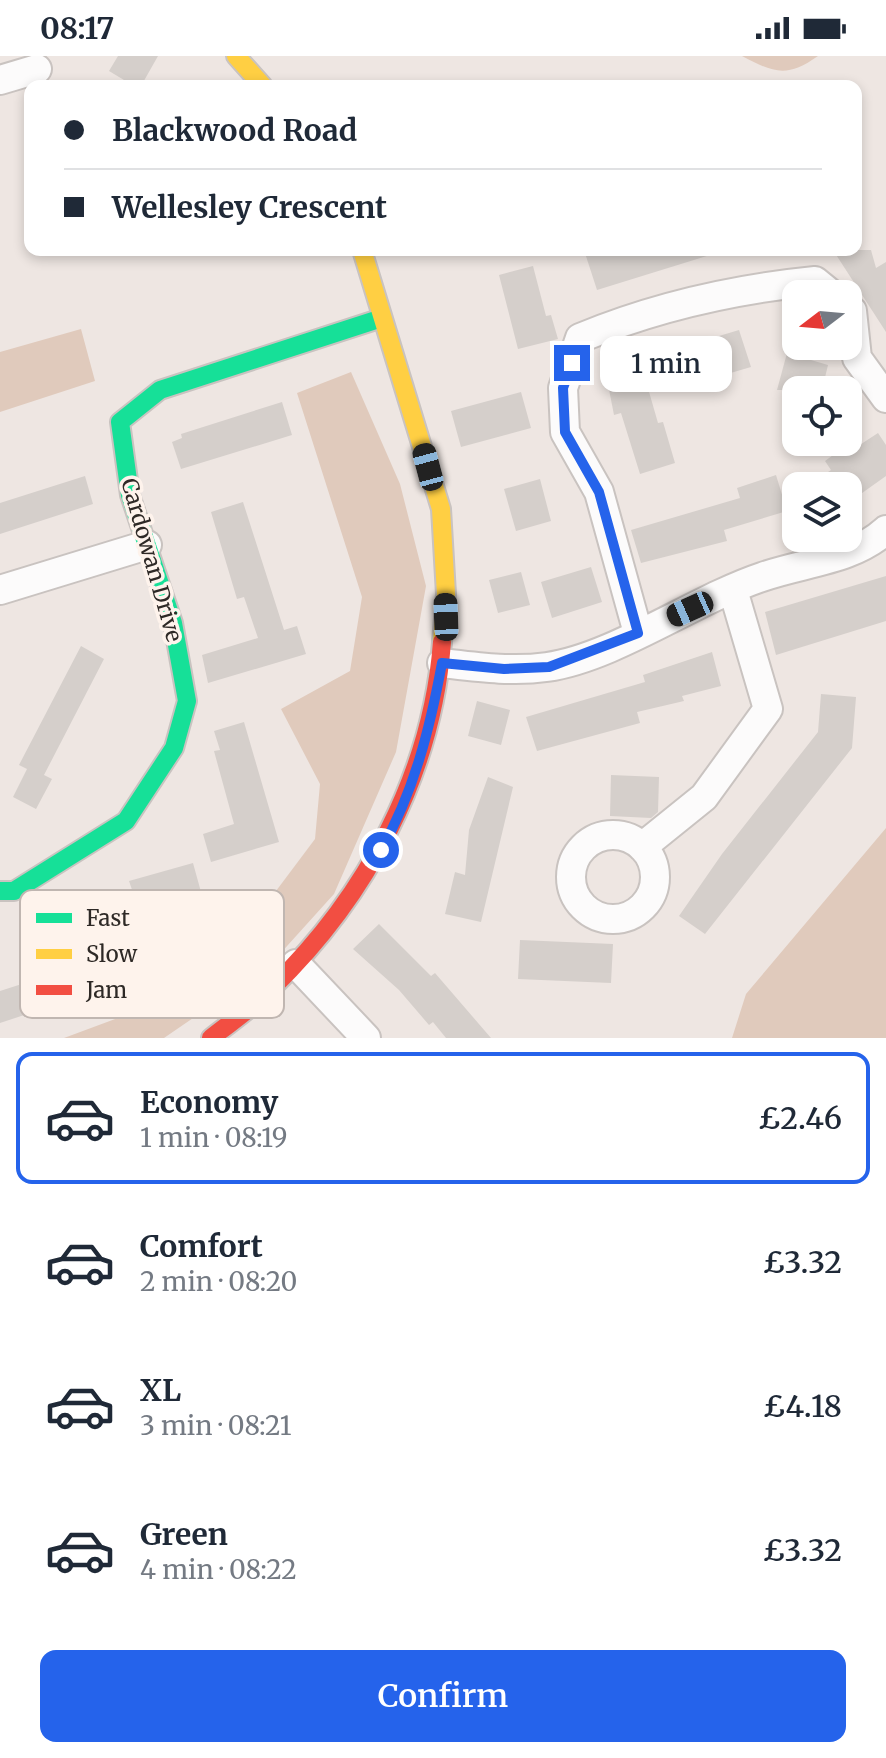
<!DOCTYPE html>
<meta charset="utf-8">
<style>
body{margin:0;font-family:Merriweather,serif;background:#f6f6f7;color:#1f2937;height:100vh;display:flex;flex-direction:column;font-size:30px;white-space:nowrap}
*{box-sizing:border-box;margin:0}
p{font-size:26px;color:#747a83}
.icon{flex:none;width:44px;height:44px;fill:none;stroke:currentColor;stroke-width:2;stroke-linecap:round;stroke-linejoin:round}
.map{position:relative;height:982px;overflow:hidden}
.drawer{display:flex;flex-direction:column;background:#fff;flex:1}
.drawer>*{flex:none}
.hud{position:absolute;left:24px;top:24px;width:838px;height:176px;border-radius:16px;box-shadow:0 4px 12px #0003;display:grid;align-content:center;height:176px;padding:0 40px;background:#fff}
.needle{width:52px;rotate:254deg}
.controls{position:absolute;left:782px;top:224px;display:grid;gap:16px}
.controls a{display:grid;place-items:center;width:80px;height:80px;border-radius:16px;background:#fff;box-shadow:0 4px 12px #0003;font-size:40px}
.end{position:absolute;width:36px;height:36px;margin:-18px;border:10px solid #2563eb;background:#fff;box-shadow:0 0 0 4px #fff}
.from{border-radius:50%}
.bubble{position:absolute;height:56px;border-radius:16px;background:#fff;box-shadow:0 4px 12px #0003;font-size:26px;font-weight:600;line-height:56px;text-align:center}
.car{position:absolute;width:24px;height:48px;margin:-24px -12px;border-radius:10px;box-shadow:0 0 6px 2px #0007;background:linear-gradient(#222 24%,#8ab4d8 0 40%,#222 0 76%,#8ab4d8 0 86%,#222 0)}
.hud b{display:flex;align-items:center;gap:28px;height:76px;font-size:30px}
.hud b+b{border-top:2px solid #e0e1e3}
.hud i{width:20px;height:20px;background:#1f2937}
ul{padding:14px 0 0;list-style:none}
li{display:flex;align-items:center;gap:24px;height:132px;margin:0 16px 12px;padding:0 24px;border:4px solid transparent;border-radius:16px}
li div{flex:1}
li b{display:block;font-size:30px}
li em{font-style:normal;font-weight:600}
li.active{border-color:#2563eb}
li>.icon{width:72px;height:72px;stroke-width:1.5}
.cta{display:flex;gap:16px;margin-top:auto;padding:16px 40px}
.cta a{flex:1;height:92px;border-radius:16px;background:#2563eb;color:#fff;font-size:32px;font-weight:600;line-height:92px;text-align:center}
.status{display:flex;justify-content:space-between;align-items:center;height:56px;padding:0 40px;background:#fff;direction:ltr}
.status svg{height:22px;fill:currentColor}
.map>svg:first-child{display:block}
.green{fill:#e0cabc}
.building{fill:#d5cfcb}
.lines{fill:none;stroke-linecap:round;stroke-linejoin:round}
.street-casing{stroke:#c9c3c0;stroke-width:32}
.fast-casing{stroke:#c9c3c0;stroke-width:22}
.slow-casing{stroke:#c9c3c0;stroke-width:22}
.jam-casing{stroke:#c9c3c0;stroke-width:22}
.street{stroke:#fcfbfb;stroke-width:28}
.fast{stroke:#16e098;stroke-width:18}
.slow{stroke:#ffcf43;stroke-width:18}
.jam{stroke:#f24e42;stroke-width:18}
.route{stroke:#2563eb;stroke-width:10}
.labels{text-anchor:middle;stroke-width:7;stroke-linejoin:round;paint-order:stroke}
.street-label{font-size:22px;fill:#2e2926;stroke:#fef3ec}
.key{fill:#fef3ec;stroke:#c0b6b1;stroke-width:2}
.key-label{font-size:22px;fill:#2e2926}
</style>
<div class="status"><b>08:17</b><svg viewBox="0 0 49 12"><path d="M0 12V9h3v3zM5 12V6h3v6zM10 12V3h3v9zM15 12V0h3v12zM26 1h20v11H26zM47 4h2v5h-2z"/></svg></div>
<div class="map">
<svg width="886" height="982" viewBox="0 0 886 982">
<rect width="100%" height="100%" fill="#eee6e2"/>
<path class="green" d="M742 0H818C787 22 774 17 742 0Z
M81 273 95 325 0 356V296Z
M351 316 400 428 426 530 396 696 334 838 269 910 164 982H64L134 956 135 913 255 863 315 783 320 728 281 653 350 615 362 541 297 337Z
M886 772V982H732L746 938Z"/>
<path class="building" d="M118 0H158L141 30H134L109 15Z
M584 194H709L710 199 597 234Z
M833 194H871L876 212 886 206V276Z
M533 210 546 260 551 259 558 283 518 293 499 219Z
M739 274 751 311 710 323 699 286Z
M637 294 658 367 663 366 675 407 640 418 621 357 614 359 603 303Z
M787 297 828 309 822 334H777Z
M521 336 531 372 461 391 451 355Z
M282 346 292 379 181 413 172 386 182 382 181 378Z
M878 377 886 389V420L848 447V430H808L831 414 825 405 848 388 852 394Z
M776 419 787 455 724 474 727 485 641 507 631 474 740 442 737 432Z
M85 420 93 448 0 478V447Z
M540 423 551 465 516 475 504 433Z
M243 446 284 574 297 570 306 598 208 627 202 599 258 582 244 541 237 543 211 456Z
M591 511 602 546 552 562 541 526Z
M521 516 530 549 498 557 489 524Z
M886 520V565L776 599 765 556Z
M81 590 104 603 44 719 52 723 36 753 13 741 27 713 19 709Z
M712 596 721 630 682 640 684 645 637 656 640 667 537 695 526 661 645 626 643 619Z
M821 638 856 641 852 692 705 878 679 860 722 798 818 676Z
M477 645 510 654 501 689 468 680Z
M244 666 279 786 211 806 203 778 234 768 214 695 220 694 214 675Z
M611 719 659 721 658 756 651 762 610 760Z
M488 721 513 731 481 866 445 858 455 816 465 819 469 774Z
M193 807 201 836 139 854 129 825Z
M66 838 97 935 0 967V935L56 917 34 850Z
M379 868 431 920 435 917 491 982H446L433 966 429 969 399 934 353 893Z
M520 884 613 888 611 927 518 923Z"/>
<g class="lines">
<g class="street-casing">
<path id="street" d="M0 24 37 13
M848 252 852 255 857 302 886 342
M0 534 147 489
M638 577 599 436 565 376 563 332 580 282C655 251 735 233 815 225L831 238
M442 607C477 611 512 616 547 611 613 602 696 543 762 521 804 506 852 505 886 474
M571 821a42 42 0 1 1 84 0a42 42 0 1 1-84 0Z
M642 791 704 741 768 653 733 534
M296 908 366 982"/>
</g>
<g class="fast-casing">
<path id="fast" d="M0 835H14L126 765 174 692 187 645 173 567 130 439 120 366 160 334 382 262"/>
</g>
<g class="slow-casing">
<path id="slow" d="M236 0 263 30
M362 194 441 453 446 538 442 586"/>
</g>
<g class="jam-casing">
<path id="jam" d="M211 982C231 966 254 951 272 932 367 840 432 718 442 586"/>
</g>
<use href="#street" class="street"/>
<use href="#fast" class="fast"/>
<use href="#slow" class="slow"/>
<use href="#jam" class="jam"/>
</g>
<g class="lines">
<path class="route" d="M381 794C414 736 430 672 442 607L504 613 549 611 638 577 599 436 565 376 563 332 572 307"/>
</g>
<g class="labels">
<g class="street-label">
<text transform="translate(152 504) rotate(74)" y="8">Cardowan Drive</text>
</g>
</g>
<rect x="20" y="834" width="264" height="128" rx="12" class="key"/>
<rect x="36" y="857" width="36" height="10" fill="#16e098"/>
<rect x="36" y="893" width="36" height="10" fill="#ffcf43"/>
<rect x="36" y="929" width="36" height="10" fill="#f24e42"/>
<g class="key-label">
<text x="86" y="870">Fast</text>
<text x="86" y="906">Slow</text>
<text x="86" y="942">Jam</text>
</g>
</svg>
<div class="controls">
<a><svg class="needle" viewBox="-14 -14 28 28"><path d="M0-13l5 13h-10z" fill="#e53935"/><path d="M0 13l5-13h-10z" fill="#747a83"/></svg></a>
<a><svg class="icon" aria-label="locate" viewBox="0 0 24 24"><circle cx="12" cy="12" r="6"/><path d="M12 2v4M12 18v4M2 12h4M18 12h4"/></svg></a>
<a><svg class="icon" aria-label="layers" viewBox="0 0 24 24"><path d="M12 4l9 5-9 5-9-5zM3 14l9 5 9-5"/></svg></a>
</div>
<i class="end from" style="left:381px;top:794px"></i>
<i class="end" style="left:572px;top:307px"></i>
<div class="bubble" style="left:600px;top:280px;width:132px">1 min</div>
<i class="car" style="left:428px;top:411px;rotate:345deg"></i>
<i class="car" style="left:690px;top:553px;rotate:246deg"></i>
<i class="car" style="left:446px;top:561px;rotate:358deg"></i>
<div class="hud">
<b><i class="from"></i>Blackwood Road</b>
<b><i></i>Wellesley Crescent</b>
</div>
</div>
<section class="drawer">
<ul>
<li class="active"><svg class="icon" aria-label="car" viewBox="0 0 24 24"><path d="M5 17H2v-5l4-1 3-4h7l3 4 3 1v5h-3M9 17h6M6 11h13"/><circle cx="7" cy="17" r="2"/><circle cx="17" cy="17" r="2"/></svg><div><b>Economy</b><p>1 min · 08:19</p></div><em>£2.46</em></li>
<li><svg class="icon" aria-label="car" viewBox="0 0 24 24"><path d="M5 17H2v-5l4-1 3-4h7l3 4 3 1v5h-3M9 17h6M6 11h13"/><circle cx="7" cy="17" r="2"/><circle cx="17" cy="17" r="2"/></svg><div><b>Comfort</b><p>2 min · 08:20</p></div><em>£3.32</em></li>
<li><svg class="icon" aria-label="car" viewBox="0 0 24 24"><path d="M5 17H2v-5l4-1 3-4h7l3 4 3 1v5h-3M9 17h6M6 11h13"/><circle cx="7" cy="17" r="2"/><circle cx="17" cy="17" r="2"/></svg><div><b>XL</b><p>3 min · 08:21</p></div><em>£4.18</em></li>
<li><svg class="icon" aria-label="car" viewBox="0 0 24 24"><path d="M5 17H2v-5l4-1 3-4h7l3 4 3 1v5h-3M9 17h6M6 11h13"/><circle cx="7" cy="17" r="2"/><circle cx="17" cy="17" r="2"/></svg><div><b>Green</b><p>4 min · 08:22</p></div><em>£3.32</em></li>
</ul>
<div class="cta"><a>Confirm</a></div>
</section>
